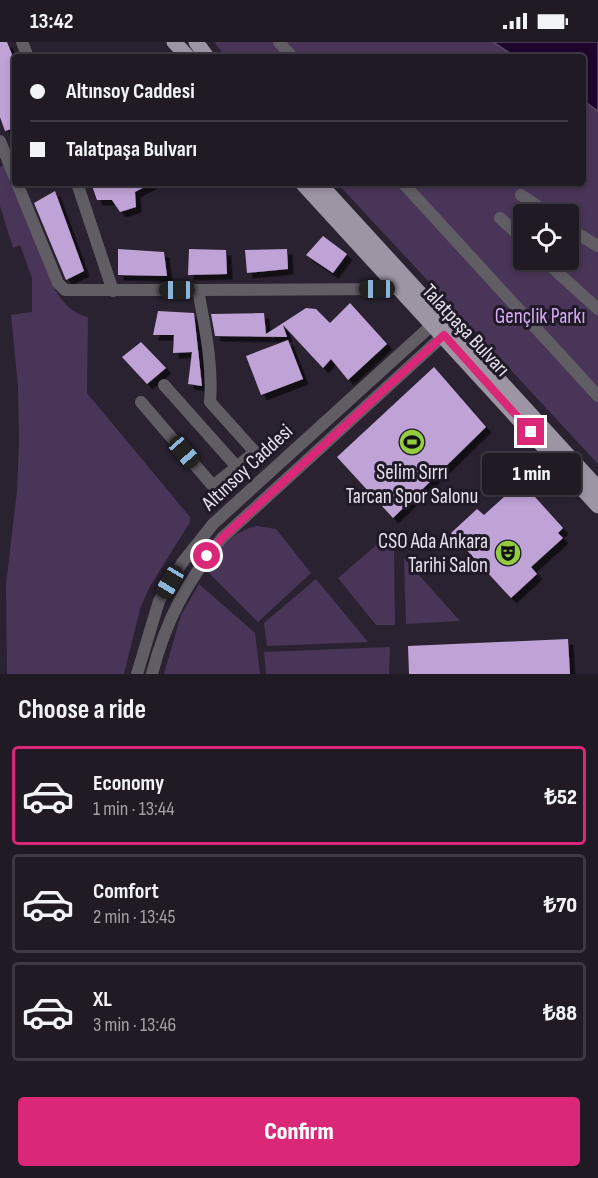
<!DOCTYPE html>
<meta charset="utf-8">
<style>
body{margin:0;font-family:"Sofia Sans Condensed",sans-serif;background:#2d2732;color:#f1f3f6;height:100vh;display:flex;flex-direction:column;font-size:22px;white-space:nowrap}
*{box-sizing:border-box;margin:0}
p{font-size:20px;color:#a2a1a7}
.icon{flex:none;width:33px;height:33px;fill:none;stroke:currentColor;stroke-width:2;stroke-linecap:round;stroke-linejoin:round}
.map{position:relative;height:632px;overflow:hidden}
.sheet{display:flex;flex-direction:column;background:#201a25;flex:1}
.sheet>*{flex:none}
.guide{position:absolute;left:12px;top:12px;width:574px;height:132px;border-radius:6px;box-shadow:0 3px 9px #0003,0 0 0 2px #3d3842;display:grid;align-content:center;height:132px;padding:0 18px;background:#201a25}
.fabs{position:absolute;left:513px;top:162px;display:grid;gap:12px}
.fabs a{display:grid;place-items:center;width:66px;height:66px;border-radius:6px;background:#201a25;box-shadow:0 3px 9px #0003,0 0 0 2px #3d3842;font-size:30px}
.end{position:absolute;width:27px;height:27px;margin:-14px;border:8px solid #db2777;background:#fff;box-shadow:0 0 0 3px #fff}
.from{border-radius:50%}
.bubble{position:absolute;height:42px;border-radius:6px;background:#201a25;box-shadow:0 3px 9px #0003,0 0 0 2px #3d3842;font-size:20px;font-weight:800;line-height:42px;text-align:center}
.car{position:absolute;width:18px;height:36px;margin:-18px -9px;border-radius:8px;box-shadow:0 0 4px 2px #0007;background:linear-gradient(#222 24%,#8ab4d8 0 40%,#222 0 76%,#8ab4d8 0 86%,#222 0)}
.guide b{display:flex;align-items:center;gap:21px;height:57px;font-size:22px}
.guide b+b{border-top:2px solid #3d3842}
.guide i{width:15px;height:15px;background:#f1f3f6}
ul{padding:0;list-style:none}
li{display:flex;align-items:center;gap:18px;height:99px;margin:0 12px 9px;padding:0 6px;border:3px solid #3d3842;border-radius:6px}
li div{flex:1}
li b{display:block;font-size:22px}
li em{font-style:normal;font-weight:800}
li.active{border-color:#db2777}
li>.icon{width:54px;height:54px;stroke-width:1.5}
h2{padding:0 18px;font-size:27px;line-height:72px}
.primary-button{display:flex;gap:12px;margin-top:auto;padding:12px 18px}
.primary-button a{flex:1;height:69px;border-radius:6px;background:#db2777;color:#fff;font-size:24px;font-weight:800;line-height:69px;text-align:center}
.status{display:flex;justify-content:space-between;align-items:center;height:42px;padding:0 30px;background:#201a25;direction:ltr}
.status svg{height:16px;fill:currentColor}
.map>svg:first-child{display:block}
.green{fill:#493557;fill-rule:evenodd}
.water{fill:#1e052e;stroke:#5a4767;stroke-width:1.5}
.building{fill:#bfa2d6;filter:url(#shadow)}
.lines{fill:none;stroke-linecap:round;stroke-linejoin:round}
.minor{stroke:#615d65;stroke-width:12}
.major{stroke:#9d94a4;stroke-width:15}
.route{stroke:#db2777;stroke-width:8}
.labels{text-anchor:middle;stroke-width:6;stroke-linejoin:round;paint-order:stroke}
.park-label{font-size:21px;fill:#d6adf7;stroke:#201927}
.street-label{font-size:21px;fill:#e6e1eb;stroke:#201927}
.poi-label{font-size:21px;fill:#e6e1eb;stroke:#201927}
</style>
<div class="status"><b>13:42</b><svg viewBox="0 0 49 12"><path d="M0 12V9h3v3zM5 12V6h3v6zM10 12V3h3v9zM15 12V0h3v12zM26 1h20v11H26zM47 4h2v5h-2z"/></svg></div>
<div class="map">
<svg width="598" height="632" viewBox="0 0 598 632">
<defs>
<filter id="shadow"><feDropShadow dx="5.5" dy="5.5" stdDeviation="0" flood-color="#0009"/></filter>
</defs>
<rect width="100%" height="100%" fill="#2a2231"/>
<path class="green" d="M214 0H598V422L337 141H584V15H226ZM524 172H568V218H524Z
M5 122 55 248C64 261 72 272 88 275L87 351 190 475V480L149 546 140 567 124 632H7L6 543 17 449 19 400 18 345 11 273 32 270V236L20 203 13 206 0 164V125Z
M257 484 276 487 311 531 258 580 206 528C220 507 231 489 257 484Z
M387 494 394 505 395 583H376L338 536Z
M404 516 460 579 406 582Z
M316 537 368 600 267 604 264 581Z
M199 542 255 591 260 632H164L181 573Z
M390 605 389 632H266L264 610Z"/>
<path class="water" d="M493 0H598V69L584 59V15H516Z"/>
<path class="building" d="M0 0H7L15 20V86L5 89 0 75Z
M91 141H152L135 150 136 165 120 170 112 158H97Z
M55 149 84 229 66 238 34 161Z
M323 194 347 212 333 231 306 213Z
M118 207 164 210 167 234 118 233Z
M189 207 226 208 227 232 188 233Z
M287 207 288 227 247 231 245 208Z
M350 261 387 302 348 338 331 317 323 326 283 283 287 295 215 294 211 272 264 271 266 292 306 266 316 267 330 281Z
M158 269 194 271 202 344 188 342 192 310 173 311 174 293H153Z
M288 298 303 337 261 353 246 314Z
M141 300 166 326 147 342 122 315Z
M434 325 486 385 393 476 337 415Z
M516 444 521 449 526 445 563 486 558 491 563 496 531 525 537 532 511 556 451 491 477 467 484 473Z
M568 597 570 632H409L408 604Z"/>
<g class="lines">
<path class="minor" d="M22 0 28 15
M279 0 292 15
M0 99 15 136
M17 141 58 241 65 248H198
M77 141 113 249
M403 141 598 354
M521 153 549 172
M500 176 524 198
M568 186 598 204
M544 218 598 267
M164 343 237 425
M141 360 213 444 255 410 210 360C213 322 205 286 198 248L399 247
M137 632 159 559 182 521 213 482 433 282
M152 632C166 577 187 540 222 496L444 293"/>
<path class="major" d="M174 0 188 15
M196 0 207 15
M302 141 598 464
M319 141 598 446"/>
</g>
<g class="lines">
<path class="route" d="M207 514 222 496 444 293 531 390"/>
</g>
<defs>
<g id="stadium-disc" transform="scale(1.35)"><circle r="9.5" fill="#92cd3f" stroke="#201927"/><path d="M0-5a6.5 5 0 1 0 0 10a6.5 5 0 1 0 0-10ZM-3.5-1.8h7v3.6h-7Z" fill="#111"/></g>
<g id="theatre-disc" transform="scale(1.35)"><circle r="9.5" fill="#92cd3f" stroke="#201927"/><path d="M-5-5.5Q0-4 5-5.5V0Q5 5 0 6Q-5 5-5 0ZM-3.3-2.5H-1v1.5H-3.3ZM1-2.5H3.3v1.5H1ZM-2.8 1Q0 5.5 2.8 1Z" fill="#111"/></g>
</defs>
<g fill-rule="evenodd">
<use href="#stadium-disc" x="412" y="400"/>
<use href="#theatre-disc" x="508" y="511"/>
</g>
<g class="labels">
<g class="park-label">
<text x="540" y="281">Gençlik Parkı</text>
</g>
<g class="street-label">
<text transform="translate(466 288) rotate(47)" y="7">Talatpaşa Bulvarı</text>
<text transform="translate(247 425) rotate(-43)" y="7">Altınsoy Caddesi</text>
</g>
<g class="poi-label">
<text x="412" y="437">Selim Sırrı<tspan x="412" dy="24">Tarcan Spor Salonu</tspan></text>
<text x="488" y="506" text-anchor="end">CSO Ada Ankara<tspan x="488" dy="24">Tarihi Salon</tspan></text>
</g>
</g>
</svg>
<div class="fabs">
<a><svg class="icon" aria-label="locate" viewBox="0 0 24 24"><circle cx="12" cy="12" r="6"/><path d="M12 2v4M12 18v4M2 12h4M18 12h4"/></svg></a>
</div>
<i class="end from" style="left:207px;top:514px"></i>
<i class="end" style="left:531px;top:390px"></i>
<div class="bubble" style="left:482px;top:411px;width:99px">1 min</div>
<i class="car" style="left:377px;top:247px;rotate:270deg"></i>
<i class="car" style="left:177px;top:248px;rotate:270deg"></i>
<i class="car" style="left:184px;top:410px;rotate:139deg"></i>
<i class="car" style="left:170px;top:540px;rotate:211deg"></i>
<div class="guide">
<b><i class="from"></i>Altınsoy Caddesi</b>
<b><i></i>Talatpaşa Bulvarı</b>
</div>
</div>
<section class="sheet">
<h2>Choose a ride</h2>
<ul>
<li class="active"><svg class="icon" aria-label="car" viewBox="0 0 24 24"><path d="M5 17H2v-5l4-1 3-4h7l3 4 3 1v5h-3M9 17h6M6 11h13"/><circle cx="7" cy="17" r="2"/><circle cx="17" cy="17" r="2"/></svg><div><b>Economy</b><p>1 min · 13:44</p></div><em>₺52</em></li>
<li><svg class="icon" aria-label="car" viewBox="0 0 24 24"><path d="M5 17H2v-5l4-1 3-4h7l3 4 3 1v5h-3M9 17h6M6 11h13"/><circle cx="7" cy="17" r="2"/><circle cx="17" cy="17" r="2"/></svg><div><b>Comfort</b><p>2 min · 13:45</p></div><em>₺70</em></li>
<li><svg class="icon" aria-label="car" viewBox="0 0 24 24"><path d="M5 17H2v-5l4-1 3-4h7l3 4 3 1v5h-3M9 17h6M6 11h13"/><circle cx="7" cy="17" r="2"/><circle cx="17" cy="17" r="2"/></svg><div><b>XL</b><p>3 min · 13:46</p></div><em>₺88</em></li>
</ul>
<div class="primary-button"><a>Confirm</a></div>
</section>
